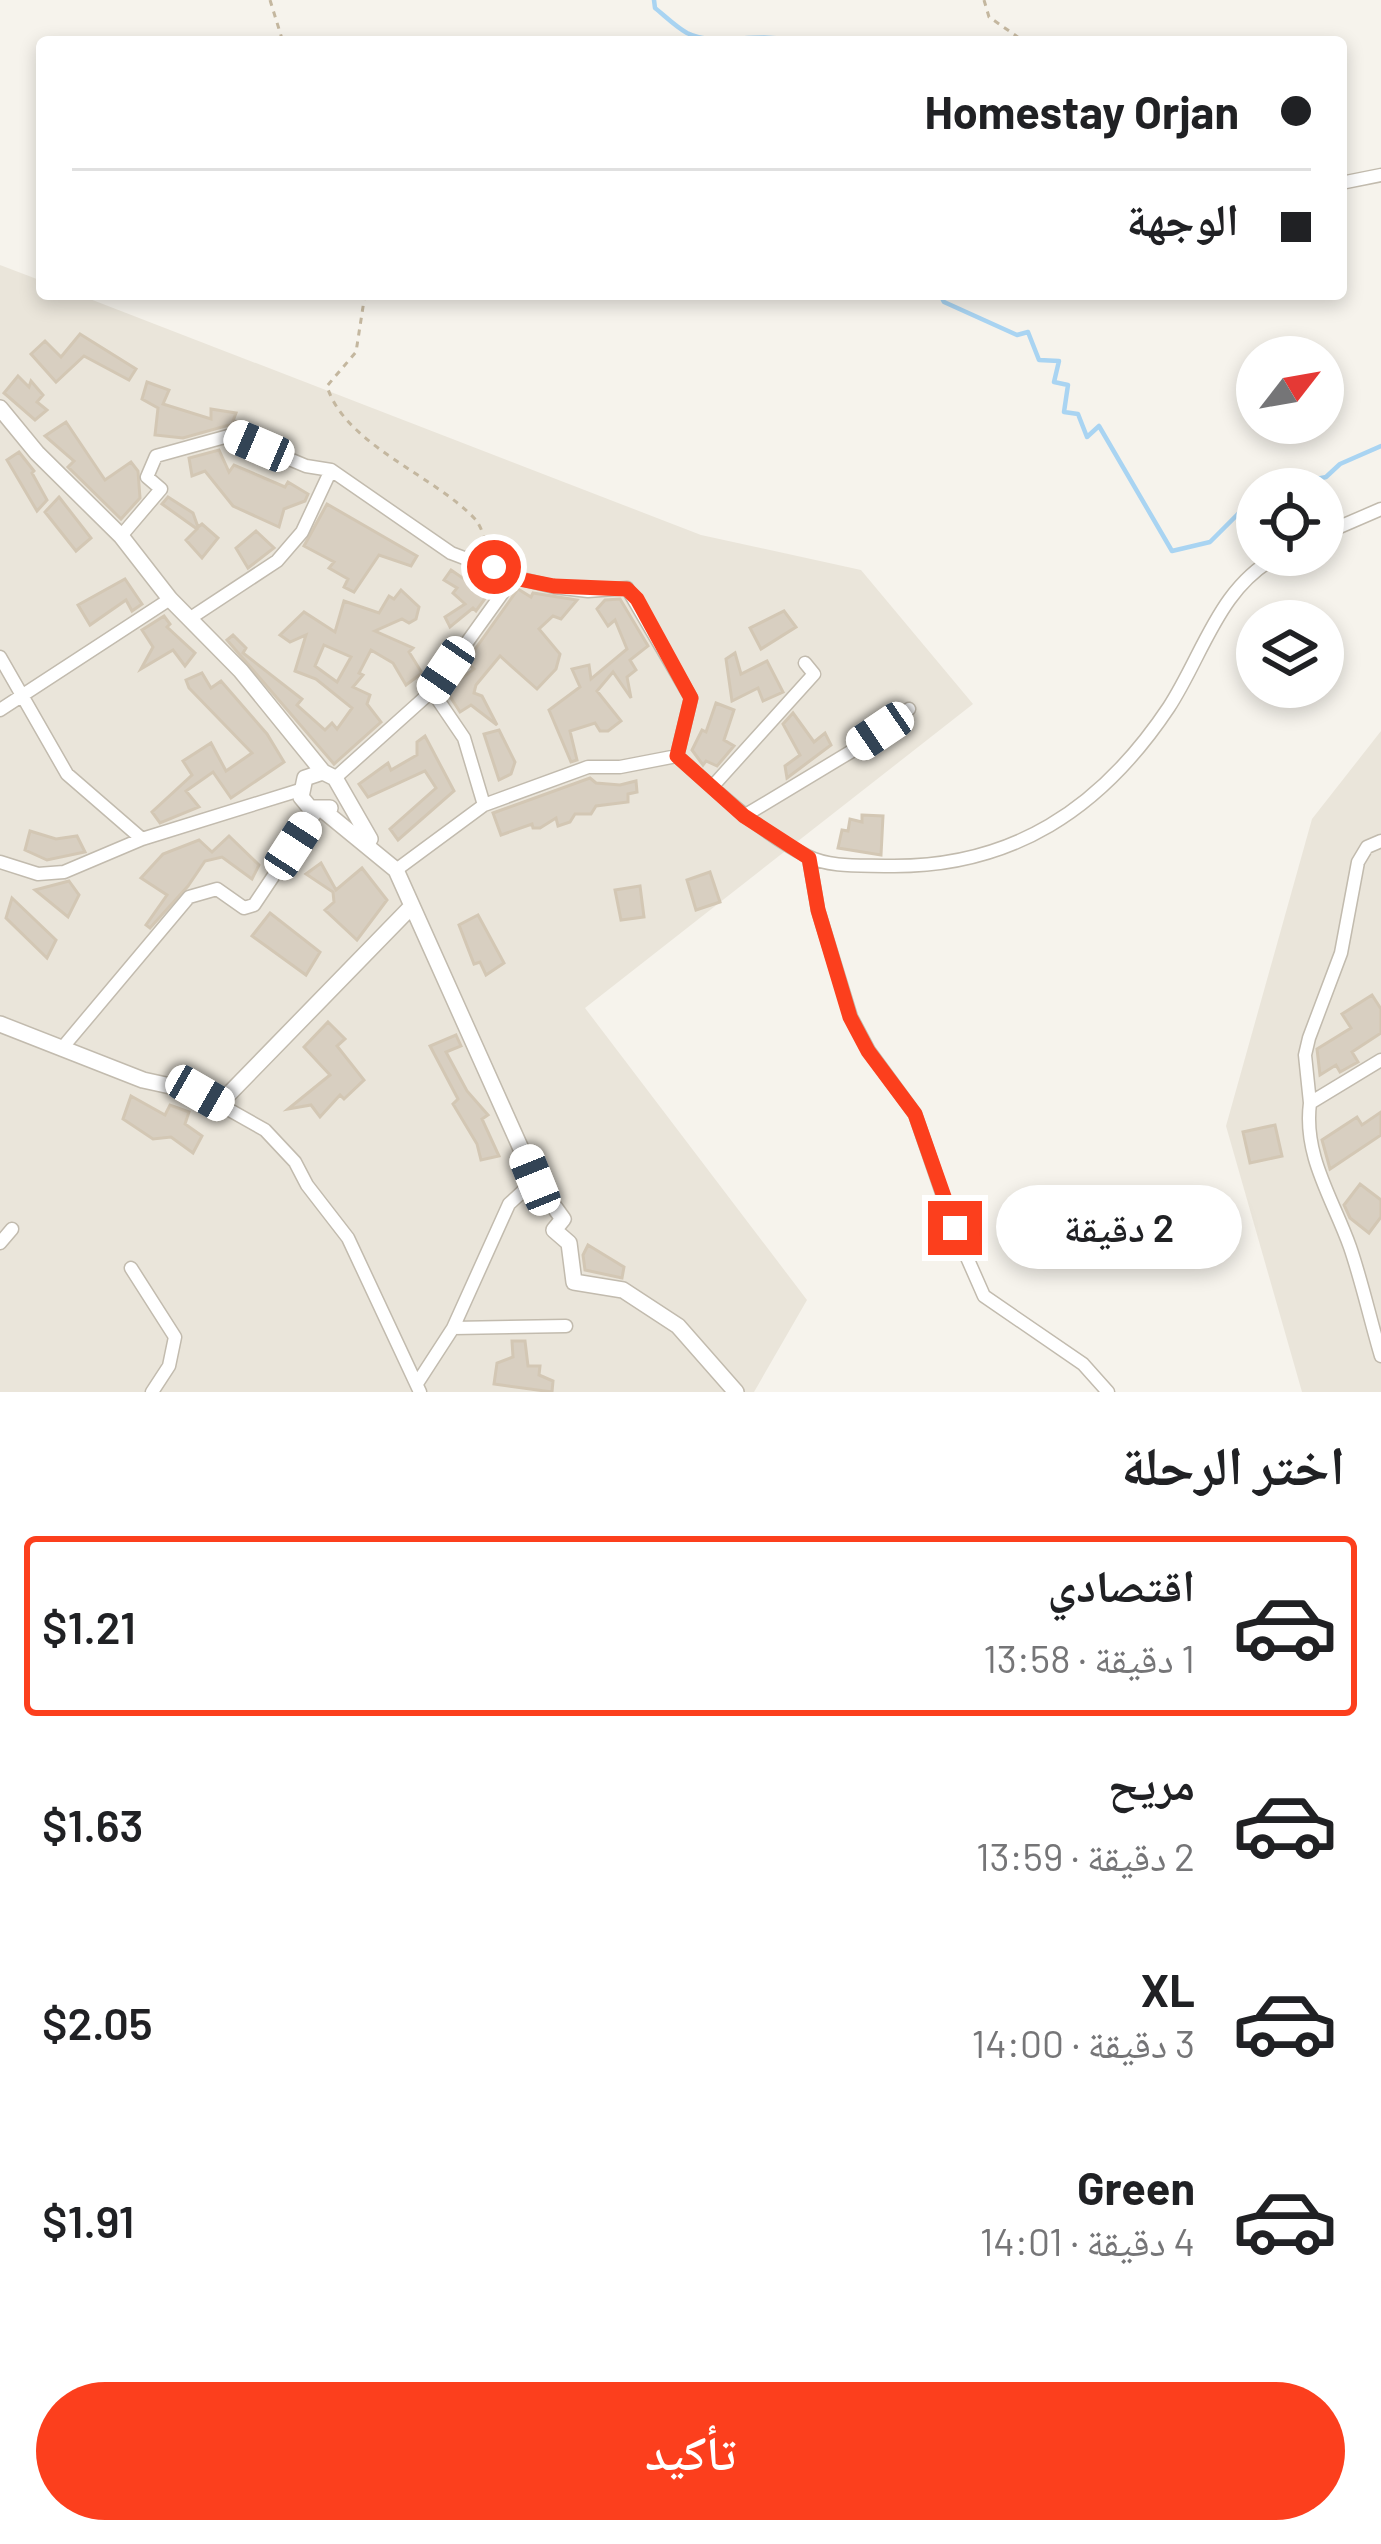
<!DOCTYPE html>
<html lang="ar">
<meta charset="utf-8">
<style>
body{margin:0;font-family:Barlow,"Noto Naskh Arabic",sans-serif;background:#f6f6f6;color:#202124;direction:rtl;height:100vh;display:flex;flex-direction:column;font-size:45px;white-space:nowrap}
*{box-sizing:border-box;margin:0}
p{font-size:39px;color:#757577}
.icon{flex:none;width:66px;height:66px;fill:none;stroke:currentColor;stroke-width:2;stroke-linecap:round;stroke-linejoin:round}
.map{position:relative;height:1392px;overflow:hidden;direction:ltr}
.side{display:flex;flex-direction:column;background:#fff;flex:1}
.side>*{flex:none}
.top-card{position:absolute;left:36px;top:36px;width:1311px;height:264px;border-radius:12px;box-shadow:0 6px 18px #0003;direction:rtl;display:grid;align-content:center;height:264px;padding:0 36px;background:#fff}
.needle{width:78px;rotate:59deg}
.fabs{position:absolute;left:1236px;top:336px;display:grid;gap:24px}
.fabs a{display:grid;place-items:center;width:108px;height:108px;border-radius:50%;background:#fff;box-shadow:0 6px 18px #0003;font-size:60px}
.end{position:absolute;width:54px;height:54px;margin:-27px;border:15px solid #fc3f1d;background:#fff;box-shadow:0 0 0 6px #fff}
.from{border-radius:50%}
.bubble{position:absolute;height:84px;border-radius:42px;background:#fff;box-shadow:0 6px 18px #0003;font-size:39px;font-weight:600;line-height:84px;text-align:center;direction:rtl}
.car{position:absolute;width:36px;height:72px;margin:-36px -18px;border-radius:15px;box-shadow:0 0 9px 3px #0007;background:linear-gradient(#fff 24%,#345 0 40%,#fff 0 76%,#345 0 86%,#fff 0)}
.top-card b{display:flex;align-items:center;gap:42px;height:114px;font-size:45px}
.top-card b+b{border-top:3px solid #e0e0e0}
.top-card i{width:30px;height:30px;background:#202124}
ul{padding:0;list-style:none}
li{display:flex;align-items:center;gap:36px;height:180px;margin:0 24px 18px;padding:0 12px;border:6px solid transparent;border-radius:12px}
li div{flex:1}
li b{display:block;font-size:45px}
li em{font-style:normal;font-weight:600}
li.active{border-color:#fc3f1d}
li>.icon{width:108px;height:108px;stroke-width:1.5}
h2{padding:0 36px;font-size:54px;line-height:144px}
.cta{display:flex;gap:24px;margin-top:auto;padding:24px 36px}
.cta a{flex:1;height:138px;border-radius:72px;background:#fc3f1d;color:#fff;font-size:48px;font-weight:600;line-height:138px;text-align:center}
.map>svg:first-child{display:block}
.residential{fill:#eae5da}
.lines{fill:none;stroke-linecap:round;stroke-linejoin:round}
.stream{stroke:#a9d4f2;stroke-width:4.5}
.building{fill:#d8cfc1;stroke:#d3c7b4;stroke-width:3;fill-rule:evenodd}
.minor-casing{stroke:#c2bbae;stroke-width:15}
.tertiary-casing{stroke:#c2bbae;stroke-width:18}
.path{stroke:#c4b79f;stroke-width:3;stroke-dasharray:6 6;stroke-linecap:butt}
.minor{stroke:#fff;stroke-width:12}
.tertiary{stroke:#fff;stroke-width:15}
.route{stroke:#fc3f1d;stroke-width:15}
</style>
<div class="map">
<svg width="1381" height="1392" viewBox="0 0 1381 1392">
<rect width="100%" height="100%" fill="#f6f3ec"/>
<path class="residential" d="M0 265 42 281V294H77L701 535 861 570 973 704 585 1008 807 1300 754 1392H0Z
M1381 731V1392H1302L1226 1126 1312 819Z"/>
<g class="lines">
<path class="stream" d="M654 0 655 8C665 16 676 27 687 33 717 48 758 30 796 42
M940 294 944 302 1017 335 1028 332 1039 360 1059 361 1054 382 1068 385 1064 412 1078 414 1087 437 1099 426 1172 551 1210 542 1257 495
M1270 489 1326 477 1340 464 1381 446"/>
</g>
<path class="building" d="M80 334 136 369 129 380 84 356 56 382 31 354 45 341 61 357Z
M18 376 29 387 31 381 43 395 37 402 47 410 35 420 4 393Z
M147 382 169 390 163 404 211 419V409L236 413 233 421 241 422 239 427 229 425 183 438 155 435 158 408 142 399Z
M66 422 105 480 131 462 138 471 140 498 121 519 68 467 74 461 45 436Z
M219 450 229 472 234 465 285 487 288 482 308 494 305 501 284 509 279 527 233 506 205 471 192 476 189 458Z
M19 452 34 471 32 473 47 500 37 511 7 460Z
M59 497 91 538 76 551 45 512Z
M168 497 193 513 198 527 202 524 218 538 202 558 186 540 197 529 162 504Z
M327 504 417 556 411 566 379 555 354 592 344 587 348 579 329 568 334 562 304 546Z
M256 531 274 548 248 568 236 548Z
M451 570 464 579 473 572 492 589 476 611 473 608 450 627 445 617 465 604 453 593 457 588 444 580Z
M125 579 142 604 132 611 126 600 90 625 78 605Z
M518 589 531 597 533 593 577 600 561 619 553 616 539 629 560 654 556 669 537 689 500 656 476 685 474 693 482 696 497 725 471 705 460 712 446 690 474 669 466 662Z
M401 590 419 607 416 619 409 623 402 619 375 631 413 648 409 652 422 673 406 685 393 663 371 650 359 673 363 675 353 687 370 695 367 704 381 722 334 764 227 640 233 635 246 648 243 653 302 699 297 705 325 730 332 723 337 729 352 708 316 679 295 671 306 635 290 642 280 635 304 612 335 632 344 601 379 613 389 596 394 599ZM324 645 351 657 337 682 315 666Z
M620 599 648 646 630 660 636 670 627 677 631 698 613 672 597 691 621 721 608 731H600L595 723 570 731 577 760 571 762 549 710 580 687 572 669 589 665 591 679 627 649 615 620 608 626 597 609 605 600Z
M784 611 796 627 761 649 750 628Z
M164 616 170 624 167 627 195 653 185 666 173 650 141 669 153 647 142 630Z
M735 653 741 674 767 661 783 692 763 701 758 688 732 701 726 659Z
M202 673 211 688 221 681 267 734 284 762 231 798 213 772 186 791 199 807 160 823 152 812 192 775 183 761 211 743 226 771 252 753 189 688 186 680Z
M716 703 734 710 724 740 734 746 717 766 706 761 703 765 692 750 702 730 706 732Z
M793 713 814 742 825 733 831 745 787 778 785 766 800 755 783 724Z
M499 730 515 762 511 774 499 780 484 734Z
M425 736 454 791 398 840 390 829 436 788 425 771 368 797 359 784 388 763 391 770 417 755V742Z
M590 778 596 783 620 785 636 781 637 792 628 794V802L596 806 591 814H575L570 822 558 826 556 818 540 828H533L532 824 501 835 493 813Z
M862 815 883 816 881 855 838 848 842 830 848 831 850 819 862 822Z
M30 831 56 839 77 836 85 852 47 860 25 850Z
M229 836 259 865 252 879 222 857 205 861 188 886 150 928 146 925 167 895 141 878 163 854 199 840 212 852Z
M321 863 336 890 362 868 387 900 357 940 325 910 334 902 333 892 306 874Z
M710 872 720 902 696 910 687 880Z
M69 881 79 895 68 917 35 890Z
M640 886 644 917 621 920 615 890Z
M12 898 56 940 47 958 6 918Z
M270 913 320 952 306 975 252 936Z
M478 915 504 963 486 975 480 962 474 964 459 925Z
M1372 995 1381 1009V1033L1352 1052 1358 1062 1340 1072 1336 1065 1320 1075 1317 1049 1351 1028 1342 1014Z
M328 1022 345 1039 337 1046 364 1080 344 1099 340 1095 320 1117 311 1105 288 1109 330 1075 304 1047Z
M456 1035 461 1046 446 1052 467 1091 488 1115 482 1119 499 1156 481 1160 477 1144 453 1104 458 1099 430 1046Z
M131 1096 165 1115 170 1105 189 1112 185 1124 202 1136 193 1153 171 1137 153 1139 123 1119Z
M1381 1112V1135L1330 1169 1322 1140 1357 1117 1362 1125Z
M1275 1125 1282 1156 1250 1163 1243 1132Z
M1360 1184 1381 1200V1217L1369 1233 1350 1218 1344 1205Z
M588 1245 624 1267 622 1278 585 1270 583 1255Z
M512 1341H525L528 1366H540L539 1375 553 1381 552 1392 494 1384 497 1363 513 1357Z"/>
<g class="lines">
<g class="minor-casing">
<path id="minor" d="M1341 183 1381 175
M1323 534 1381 509
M121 536 161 489 147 477 156 456 232 435 306 466 331 470 451 553 514 577 554 587 588 591 627 588 691 698 677 756
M189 619 277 561 302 532 331 470
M0 657 67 774 142 839
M432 691 464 738 484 805
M0 710 170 599
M335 778 432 691 514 577
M712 787 814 674 805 663
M744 816 852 751 909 709
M809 858 818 910 851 1017 869 1051 915 1114 954 1228 984 1296 1083 1364 1108 1392
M0 862 38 874 64 872 142 839 300 790
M396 870 484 805 588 767H620L677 756C718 792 758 831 807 856 831 868 862 865 888 866 1012 868 1101 809 1169 707 1204 653 1219 586 1280 555
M63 1047 189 897 217 889 244 908 254 905 317 811
M1381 1060 1310 1103C1303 1156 1333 1199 1350 1247 1362 1282 1370 1319 1381 1356
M210 1099 265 1130 295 1162 307 1185 348 1238 420 1392
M1310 1103 1305 1055 1309 1038 1341 953 1358 862 1367 847 1381 841
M0 1243 12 1229
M131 1268 175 1337 169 1366 152 1392
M453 1328 566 1326
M418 1382 453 1328 509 1204 535 1180"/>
</g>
<g class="tertiary-casing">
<path id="tertiary" d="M0 408 37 453 121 536 170 599 241 671 323 772 335 778 370 839
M323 772 305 778 301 797 310 808H330
M324 811 396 870 535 1180 563 1219 554 1230 569 1243 574 1282 623 1290 678 1326 736 1392
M0 1024 143 1080 225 1098 411 907"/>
</g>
<path class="path" d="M270 0 283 42
M984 0 989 17 1025 42
M365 294 356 352 327 386C344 444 435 476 475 519 482 527 486 543 490 554"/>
<use href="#minor" class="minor"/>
<use href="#tertiary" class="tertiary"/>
</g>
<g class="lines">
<path class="route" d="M494 567 514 578 554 586 627 589 637 599 691 698 677 756 744 816 809 858 818 910 850 1017 868 1051 915 1114 955 1228"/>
</g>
</svg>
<div class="fabs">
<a><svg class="needle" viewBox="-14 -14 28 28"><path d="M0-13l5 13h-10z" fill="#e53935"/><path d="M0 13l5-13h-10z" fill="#757577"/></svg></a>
<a><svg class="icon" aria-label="locate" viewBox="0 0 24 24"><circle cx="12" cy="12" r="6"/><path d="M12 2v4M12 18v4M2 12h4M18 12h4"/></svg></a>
<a><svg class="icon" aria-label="layers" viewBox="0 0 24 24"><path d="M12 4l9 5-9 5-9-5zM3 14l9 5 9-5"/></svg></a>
</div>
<i class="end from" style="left:494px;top:567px"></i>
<i class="end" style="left:955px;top:1228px"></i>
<div class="bubble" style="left:996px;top:1185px;width:246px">2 دقيقة</div>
<i class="car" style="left:259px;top:446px;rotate:293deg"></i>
<i class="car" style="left:446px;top:670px;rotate:214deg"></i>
<i class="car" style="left:880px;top:731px;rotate:236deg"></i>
<i class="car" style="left:293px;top:846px;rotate:33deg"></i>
<i class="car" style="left:200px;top:1093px;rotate:120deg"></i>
<i class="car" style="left:535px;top:1180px;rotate:338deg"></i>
<div class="top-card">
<b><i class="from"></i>Homestay Orjan</b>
<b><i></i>الوجهة</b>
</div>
</div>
<section class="side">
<h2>اختر الرحلة</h2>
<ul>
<li class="active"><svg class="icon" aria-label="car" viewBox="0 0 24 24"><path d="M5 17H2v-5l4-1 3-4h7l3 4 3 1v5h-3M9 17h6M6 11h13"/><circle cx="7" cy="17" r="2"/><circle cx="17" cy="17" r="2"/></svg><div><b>اقتصادي</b><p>1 دقيقة · 13:58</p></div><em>$1.21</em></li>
<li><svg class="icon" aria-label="car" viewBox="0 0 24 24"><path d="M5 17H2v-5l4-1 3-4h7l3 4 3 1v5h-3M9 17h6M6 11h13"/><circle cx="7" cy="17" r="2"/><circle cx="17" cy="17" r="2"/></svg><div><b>مريح</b><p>2 دقيقة · 13:59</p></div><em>$1.63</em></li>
<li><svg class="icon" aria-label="car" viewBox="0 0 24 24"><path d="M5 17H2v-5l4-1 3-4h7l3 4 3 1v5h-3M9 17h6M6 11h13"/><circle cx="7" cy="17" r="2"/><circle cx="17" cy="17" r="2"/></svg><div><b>XL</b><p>3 دقيقة · 14:00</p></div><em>$2.05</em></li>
<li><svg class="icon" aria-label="car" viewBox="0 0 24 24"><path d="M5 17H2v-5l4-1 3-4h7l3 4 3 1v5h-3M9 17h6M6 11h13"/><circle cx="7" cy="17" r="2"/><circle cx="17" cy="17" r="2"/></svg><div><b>Green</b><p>4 دقيقة · 14:01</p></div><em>$1.91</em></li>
</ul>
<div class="cta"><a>تأكيد</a></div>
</section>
